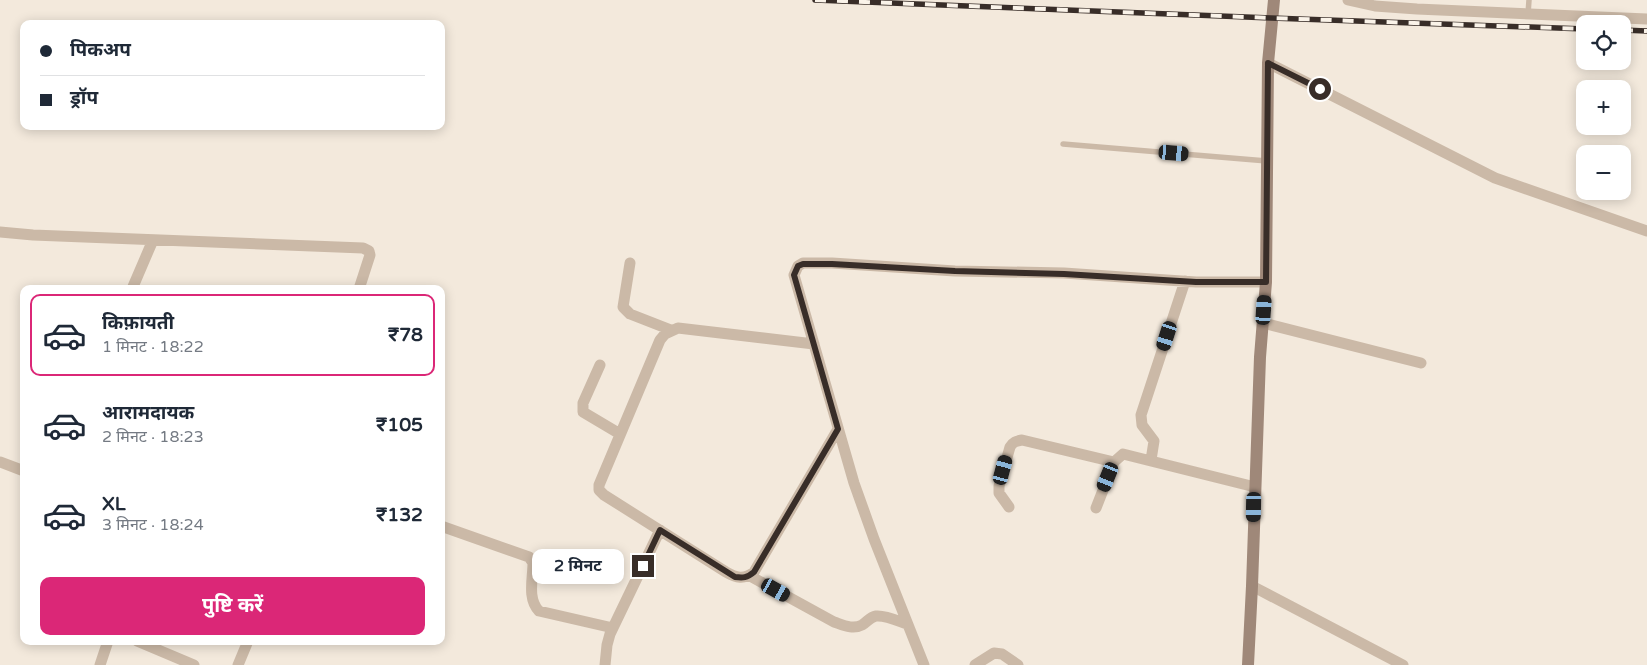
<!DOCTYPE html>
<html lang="hi">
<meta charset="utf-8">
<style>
body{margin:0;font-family:"Varela Round","Noto Sans Devanagari",sans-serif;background:#f6f6f7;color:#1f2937;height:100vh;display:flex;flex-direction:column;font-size:19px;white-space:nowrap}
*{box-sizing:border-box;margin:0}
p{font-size:16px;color:#747a83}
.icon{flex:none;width:28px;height:28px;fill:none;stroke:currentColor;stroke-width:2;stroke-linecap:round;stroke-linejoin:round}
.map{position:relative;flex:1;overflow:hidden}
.details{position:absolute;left:20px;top:285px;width:425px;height:360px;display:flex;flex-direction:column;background:#fff;border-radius:10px;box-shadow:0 2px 12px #0003}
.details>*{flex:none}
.hud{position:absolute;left:20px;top:20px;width:425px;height:110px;border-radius:10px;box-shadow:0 2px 12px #0003;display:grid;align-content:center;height:110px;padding:0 20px;background:#fff}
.buttons{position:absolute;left:1576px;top:15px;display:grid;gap:10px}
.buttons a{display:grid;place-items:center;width:55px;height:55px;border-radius:10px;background:#fff;box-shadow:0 2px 12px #0003;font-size:25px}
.end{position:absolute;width:22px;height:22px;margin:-11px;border:6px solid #382d28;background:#fff;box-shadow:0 0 0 2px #fff}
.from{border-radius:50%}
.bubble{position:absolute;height:35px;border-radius:10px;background:#fff;box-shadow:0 2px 12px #0003;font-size:16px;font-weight:700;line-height:35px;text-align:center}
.car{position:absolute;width:15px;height:30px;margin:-15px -8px;border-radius:6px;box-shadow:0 0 4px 1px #0007;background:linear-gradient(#222 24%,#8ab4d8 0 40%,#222 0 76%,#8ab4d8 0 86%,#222 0)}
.hud b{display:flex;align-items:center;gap:18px;height:48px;font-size:19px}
.hud b+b{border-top:1px solid #e0e1e3}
.hud i{width:12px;height:12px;background:#1f2937}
ul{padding:9px 0 0;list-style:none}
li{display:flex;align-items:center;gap:15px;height:82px;margin:0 10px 8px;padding:0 10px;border:2px solid transparent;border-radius:10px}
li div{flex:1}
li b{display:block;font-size:19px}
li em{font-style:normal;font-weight:700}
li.selected{border-color:#db2777}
li>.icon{width:45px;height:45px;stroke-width:1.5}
.action{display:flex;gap:10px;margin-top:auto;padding:10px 20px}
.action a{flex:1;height:58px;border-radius:10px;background:#db2777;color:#fff;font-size:20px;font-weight:700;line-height:58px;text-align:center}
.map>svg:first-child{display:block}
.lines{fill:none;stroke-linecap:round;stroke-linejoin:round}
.lane{stroke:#cbb9a7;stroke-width:5.5}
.street{stroke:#cbb9a7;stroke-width:11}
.secondary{stroke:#9f8879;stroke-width:12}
.rail-casing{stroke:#382d28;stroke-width:5.5}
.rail{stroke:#faf3e9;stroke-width:4;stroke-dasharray:11;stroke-linecap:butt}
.route{stroke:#382d28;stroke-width:6}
</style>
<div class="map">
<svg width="1647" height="665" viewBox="0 0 1647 665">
<rect width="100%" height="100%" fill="#f3e9dc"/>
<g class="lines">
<path class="lane" d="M1528 14 1529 0
M1063 144 1267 161"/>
<path class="street" d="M1348 0 1375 6 1417 9 1647 19
M1268 63 1495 178 1647 231
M0 232 33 235 363 248 369 251 370 255 359 289
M630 263 623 307 630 314 671 330
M132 289 153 240
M1263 323 1421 363
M814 344 678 328 665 334 660 340 599 485V490L604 495 726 572C736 578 744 580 754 572L838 429
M600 365 583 403V412L620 434
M1151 460 1154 441 1142 425 1141 415 1185 281
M0 462 24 471
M1009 507 999 493V486L1010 447C1013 442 1016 441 1022 440L1114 462
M1096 508 1114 462 1123 454 1255 487
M441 526 529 557 533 563C533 578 527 599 539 611L613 628
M750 576 834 622C843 625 853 630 862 625 867 622 870 617 876 616 886 615 898 621 907 624
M1252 586 1403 665
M137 641 194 665
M100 665 108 641
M238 665 248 641
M605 665 607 645 610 634 660 530
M924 665 874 539 854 483 796 282 794 275 798 266 803 263H832L955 271 1064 273 1196 282H1266
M975 665 994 653 1002 654 1018 665"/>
<path class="secondary" d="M1248 665 1252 586 1260 357 1266 282 1268 63 1274 0"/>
<g class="rail-casing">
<path id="rail" d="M815 0 1271 18 1585 29
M1622 30 1647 31"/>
</g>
<use href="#rail" class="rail"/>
</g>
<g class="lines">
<path class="route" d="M643 566 660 530 735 577C743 578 747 578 754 572L838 429 794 275 798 266 803 264H832L955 271 1064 274 1196 282H1266L1268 63 1320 89"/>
</g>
</svg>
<div class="buttons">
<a><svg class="icon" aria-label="locate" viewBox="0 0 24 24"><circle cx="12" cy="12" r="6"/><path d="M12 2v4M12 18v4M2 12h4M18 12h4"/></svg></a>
<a>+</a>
<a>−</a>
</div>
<i class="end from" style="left:1320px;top:89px"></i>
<i class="end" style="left:643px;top:566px"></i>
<div class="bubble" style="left:532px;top:549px;width:92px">2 मिनट</div>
<i class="car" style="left:1174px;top:153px;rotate:95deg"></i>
<i class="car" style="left:1264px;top:310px;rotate:4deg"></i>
<i class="car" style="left:1167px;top:336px;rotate:198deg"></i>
<i class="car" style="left:1003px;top:470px;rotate:15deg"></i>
<i class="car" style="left:1108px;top:477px;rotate:202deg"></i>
<i class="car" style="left:1254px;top:507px;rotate:181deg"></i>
<i class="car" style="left:776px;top:590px;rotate:119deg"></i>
<div class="hud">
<b><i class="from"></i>पिकअप</b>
<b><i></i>ड्रॉप</b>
</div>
<section class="details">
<ul>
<li class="selected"><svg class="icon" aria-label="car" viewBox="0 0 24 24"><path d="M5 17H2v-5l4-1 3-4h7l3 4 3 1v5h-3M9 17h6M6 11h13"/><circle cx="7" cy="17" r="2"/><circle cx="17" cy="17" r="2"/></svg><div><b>किफ़ायती</b><p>1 मिनट · 18:22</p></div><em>₹78</em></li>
<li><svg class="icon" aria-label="car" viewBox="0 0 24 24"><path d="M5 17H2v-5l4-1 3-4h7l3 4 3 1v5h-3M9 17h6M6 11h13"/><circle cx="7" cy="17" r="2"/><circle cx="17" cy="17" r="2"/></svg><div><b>आरामदायक</b><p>2 मिनट · 18:23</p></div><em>₹105</em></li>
<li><svg class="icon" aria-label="car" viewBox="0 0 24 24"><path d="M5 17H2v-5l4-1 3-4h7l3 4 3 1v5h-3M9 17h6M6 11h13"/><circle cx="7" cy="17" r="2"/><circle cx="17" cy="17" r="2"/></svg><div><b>XL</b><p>3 मिनट · 18:24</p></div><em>₹132</em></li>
</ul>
<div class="action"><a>पुष्टि करें</a></div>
</section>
</div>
